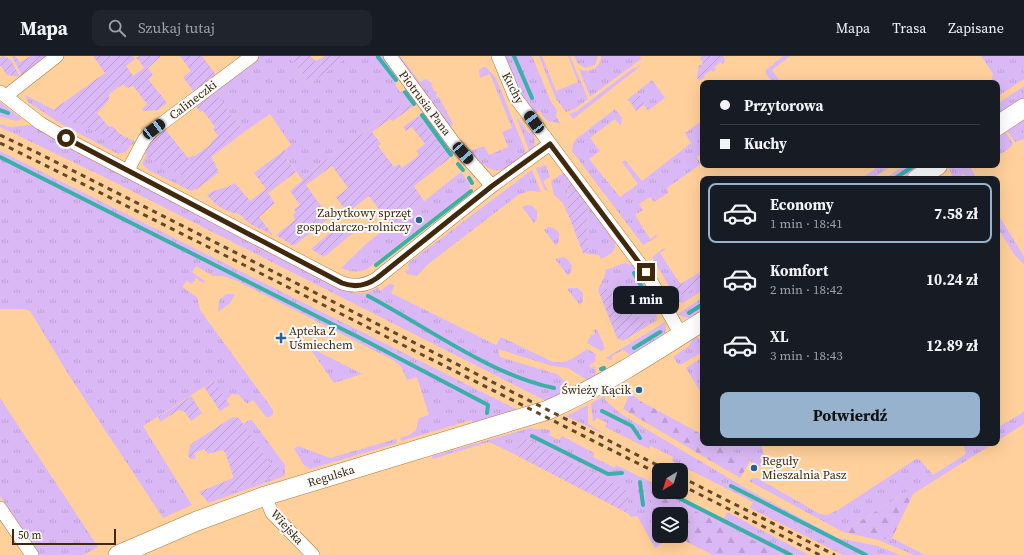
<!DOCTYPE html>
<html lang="pl">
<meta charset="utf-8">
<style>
body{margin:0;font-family:"Source Serif 4",serif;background:#20242c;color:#f1f3f6;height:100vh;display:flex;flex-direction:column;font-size:15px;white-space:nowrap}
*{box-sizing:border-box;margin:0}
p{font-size:13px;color:#9ea1a6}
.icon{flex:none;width:22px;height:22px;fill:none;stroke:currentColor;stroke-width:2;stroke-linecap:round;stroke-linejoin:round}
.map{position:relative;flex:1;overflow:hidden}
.side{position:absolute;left:700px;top:120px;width:300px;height:270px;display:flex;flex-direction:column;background:#171b24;border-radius:8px;box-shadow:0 4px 16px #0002}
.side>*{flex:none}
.banner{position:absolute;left:700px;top:24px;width:300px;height:88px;border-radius:8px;box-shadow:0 4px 16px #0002;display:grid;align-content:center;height:88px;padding:0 20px;background:#171b24}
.needle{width:26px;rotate:218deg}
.buttons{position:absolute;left:652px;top:407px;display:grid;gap:8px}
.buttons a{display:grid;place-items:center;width:36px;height:36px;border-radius:8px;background:#171b24;box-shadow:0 4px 16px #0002;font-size:20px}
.scale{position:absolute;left:12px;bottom:10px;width:104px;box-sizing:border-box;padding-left:4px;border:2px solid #3f280b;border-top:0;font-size:11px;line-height:14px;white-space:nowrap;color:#3f280b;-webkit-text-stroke:3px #fafafa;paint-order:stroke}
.end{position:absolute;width:18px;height:18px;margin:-9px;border:5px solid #3f280b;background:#fff;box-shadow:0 0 0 2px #fff}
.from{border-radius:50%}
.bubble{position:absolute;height:28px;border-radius:8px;background:#171b24;box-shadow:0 4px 16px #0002;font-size:13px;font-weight:700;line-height:28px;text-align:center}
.car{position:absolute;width:12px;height:24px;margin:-12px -6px;border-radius:5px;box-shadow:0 0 3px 1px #0007;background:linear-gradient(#222 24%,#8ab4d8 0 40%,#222 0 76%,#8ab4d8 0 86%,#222 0)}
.banner b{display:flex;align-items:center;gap:14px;height:38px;font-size:15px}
.banner b+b{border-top:1px solid #363941}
.banner i{width:10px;height:10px;background:#f1f3f6}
ul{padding:7px 0 0;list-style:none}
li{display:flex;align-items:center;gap:12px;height:60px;margin:0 8px 6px;padding:0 12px;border:2px solid transparent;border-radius:8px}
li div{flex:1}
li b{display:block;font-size:15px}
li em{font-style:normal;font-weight:700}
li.selected{border-color:#96b2cc}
li>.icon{width:36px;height:36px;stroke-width:1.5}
.primary-button{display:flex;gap:8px;margin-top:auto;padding:8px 20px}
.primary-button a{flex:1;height:46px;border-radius:8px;background:#96b2cc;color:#111;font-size:16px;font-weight:700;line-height:46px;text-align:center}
header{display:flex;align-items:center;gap:24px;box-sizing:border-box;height:56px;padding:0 20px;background:#171b24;border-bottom:1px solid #363941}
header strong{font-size:19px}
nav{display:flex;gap:22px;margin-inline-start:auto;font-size:14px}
.search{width:280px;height:36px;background:#20242c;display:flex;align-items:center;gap:10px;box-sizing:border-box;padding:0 14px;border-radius:8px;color:#9ea1a6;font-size:15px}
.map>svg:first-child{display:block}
.grass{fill:url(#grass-tufts)}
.forest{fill:url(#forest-firs)}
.garden{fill:url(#garden-furrows);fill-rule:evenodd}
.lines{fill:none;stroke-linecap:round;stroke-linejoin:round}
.stream{stroke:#3ab0a9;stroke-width:4}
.street-casing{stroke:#af7935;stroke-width:14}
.secondary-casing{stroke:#af7935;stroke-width:20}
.street{stroke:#fff;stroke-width:13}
.secondary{stroke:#fff;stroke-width:19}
.rail{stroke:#634826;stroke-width:3;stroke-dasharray:5 5;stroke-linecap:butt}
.route{stroke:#3f280b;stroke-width:5}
.poi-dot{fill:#266299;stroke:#fafafa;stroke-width:1.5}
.labels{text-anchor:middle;stroke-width:4;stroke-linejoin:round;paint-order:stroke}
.street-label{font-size:12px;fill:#3f280b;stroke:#fafafa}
.poi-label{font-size:12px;fill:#3f280b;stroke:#fafafa;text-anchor:end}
</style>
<header>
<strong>Mapa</strong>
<div class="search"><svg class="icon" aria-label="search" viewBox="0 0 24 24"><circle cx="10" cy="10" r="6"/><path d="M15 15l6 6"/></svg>Szukaj tutaj</div>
<nav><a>Mapa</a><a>Trasa</a><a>Zapisane</a></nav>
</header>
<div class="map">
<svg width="1024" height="499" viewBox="0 0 1024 499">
<defs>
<pattern id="grass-tufts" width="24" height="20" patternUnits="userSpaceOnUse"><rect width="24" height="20" fill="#dab8f5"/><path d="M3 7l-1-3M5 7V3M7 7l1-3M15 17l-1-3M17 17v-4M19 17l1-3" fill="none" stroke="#bc9ed1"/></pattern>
<pattern id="forest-firs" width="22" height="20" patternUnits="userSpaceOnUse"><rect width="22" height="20" fill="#dab8f5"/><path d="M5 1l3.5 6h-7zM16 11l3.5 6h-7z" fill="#bc9ed1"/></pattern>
<pattern id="garden-furrows" width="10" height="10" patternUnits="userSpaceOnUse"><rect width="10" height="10" fill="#dab8f5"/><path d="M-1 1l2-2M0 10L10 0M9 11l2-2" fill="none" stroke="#bc9ed1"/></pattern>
</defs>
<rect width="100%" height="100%" fill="#ffd09b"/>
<path class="grass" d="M260 0H289L310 28 348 0H383L397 19V25L395 28 400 36 408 34 416 48 412 51 407 45 301 122 282 96 291 89 270 58 244 76 214 35Z
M396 0H400L420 26 426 23 433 28 431 29 434 35H436L437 37 436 39 437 42 439 41 453 68 451 71H449Z
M505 0H532L551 46 557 54 556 60 560 67 547 65 539 55 535 58 520 37Z
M539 0H542L556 35 578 26 568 0H570L588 43 576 52 566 56 556 43Z
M574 0H598L595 9 585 12 577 7Z
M601 0H640L641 3 590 41 579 13C590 18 601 12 601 0Z
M783 0H790L772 14 781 27H773L766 18V14Z
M981 0H1024V23L997 41V27H991L993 18Z
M642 9 573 63 569 58 577 55 632 13Z
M483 11H486L496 22 527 99C497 118 494 122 470 95L484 90 489 99 508 91 502 76 512 72 490 18 480 22 479 14Z
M652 24 665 42 650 53 637 37 629 45 627 44Z
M1024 30V42L997 60V48Z
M25 39 125 90 131 89 126 96 118 98 63 69 28 46Z
M0 46 22 63 16 65 0 61Z
M615 53 622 62 621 70 615 63 590 82 600 95 589 103 620 141 638 128 622 106 625 104 642 125 691 87 685 77 703 64V97L697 101 701 108 667 132 668 137 654 146 650 141 639 148 643 154 635 159 650 183 656 179 657 181 643 189 572 95 573 88 576 83Z
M422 57H425L455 96 450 102 418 60Z
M516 60 529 77 532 75C536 83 536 90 530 97Z
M1022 64H1024V83L1015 86 1007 74Z
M0 68 10 71 32 69 68 91 339 233C354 237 364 241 378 231L380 235 389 228 395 229 391 237 496 289 501 281 553 306C568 308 575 301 587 293L596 298 595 306 589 309 591 312 595 310 596 322 587 324 568 312 552 310 498 293 500 301 557 318 565 325 571 336 548 346 104 121 0 71Z
M1005 75 1013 88 1007 94 997 100V80Z
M0 95 516 353 521 354 474 370 472 364 401 385 400 382 409 379 416 374 419 362 429 359 417 321 407 324 401 310 393 304 237 225 223 220H213L196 210 192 216 205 225 203 227 196 222 192 228 187 225 182 231 197 241 200 254 273 354V358L270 361H266L253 344 247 348 239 339 232 338 226 344 213 325 143 370 192 449 163 462 70 321 30 255 24 253H0Z
M146 100V101L184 120 175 127 150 115 143 109V105Z
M546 109 550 121 543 125 548 135 544 133 536 112Z
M881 109H893L871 123H860Z
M905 109H924L903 123H884Z
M955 109H969L977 123H967L964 118 956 123H948L952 120 949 112Z
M532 114 541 136 530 135 518 139 427 209 417 220 407 218 405 215 409 213 408 208 411 205Z
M461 116 470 128V133L367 213C357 217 350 216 341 212 353 201 380 172 394 169Z
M563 117 567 121 568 158 562 146 554 139 551 125Z
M587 147 615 185C616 197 610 198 601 203L599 199 588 198Z
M527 149 532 150 537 155V163L534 167 522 151Z
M997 157 1024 200V209L1014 198 997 171Z
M548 171 554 172 559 177V185L556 190 544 174Z
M664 192 665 193 660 197 677 223 675 226 681 239 687 238 695 228 703 225V234L683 247 678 246 652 201Z
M563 201C572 205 575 213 568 220L555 203Z
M625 207 632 209 637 213 660 253 656 256 657 264 649 269 601 228 606 216 605 214Z
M570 232H578L583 237V245L580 249 567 233Z
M227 238H235L230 247 218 256 219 244Z
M703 241V255C694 262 688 265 678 258Z
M665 266 666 270 665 278 632 300 623 294 612 300V305L606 302Z
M596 273 598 275 605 293 601 295 587 287 591 279H594L595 276 592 275Z
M695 279 703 286 702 296 682 308H678L673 301 689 290Z
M309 291 362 318 334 327Z
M703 301V340L686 312Z
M605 340V344L621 358 754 437 838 482 878 490 900 499H843L750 452 753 446 672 405 673 401 651 390 649 393 605 371 607 367 597 362 593 366 591 347Z
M0 342 98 491 83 499H40L0 440Z
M588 349V368L602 376V377L566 360Z
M1024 356V368L997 385V366L1000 370Z
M250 364H252L285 409V420L208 447 206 444 283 417 280 412 271 409 243 368Z
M530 372C538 375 544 371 551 375L549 379 559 384 562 380 594 397 593 401 615 412 616 409 659 430V436L673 437 724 463 727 456 809 499H782L654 434 656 470 663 487 655 492 637 460 631 461 627 457 629 435 524 382 514 398 489 386 433 403 432 400Z
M396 383 397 387 310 413 304 409 294 393 298 390 330 402Z
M718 387H760C764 395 765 403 761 411Z
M963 387H994L913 438V432L843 476 749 425 752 422H757L820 458 827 459 838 454 916 403 920 404 933 419 966 398Z
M892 482 925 499H914L878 484Z"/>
<path class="forest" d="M630 337 640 345 703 379V387H718L750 405 741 421 740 422 623 353Z
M913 432V438L892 482 878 484 843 476Z
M654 434 782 499H713L675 480H681V458H659V472L656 470 649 436Z"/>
<path class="garden" d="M3 0 11 4 20 21 7 19 0 9V2Z
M13 0H15L20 6 31 0H49L22 20 12 1Z
M93 0H133L135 3 140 0H161L148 12 153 19 148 23 167 47 159 53 160 54 143 55 142 53 147 48 133 30 127 32 123 28 109 38V44L97 57 109 71 112 70 120 78 135 86 134 88 125 90 53 54 105 17ZM135 3H138L144 12 133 20 126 10Z
M180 0H202L216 19 194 36 183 21 191 15Z
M289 0H310L316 5 325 0H348L310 28Z
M701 0H723L725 4 723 8 721 6 714 11 716 13 713 16 711 14 704 19 705 21 699 25 697 21 699 9H702L703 5 700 4Z
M214 35 244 76 211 101 219 116 197 133 191 135 175 127 183 120 146 101 145 94 154 80 164 72 188 102 194 99 195 100 211 88V86L218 80 213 73 215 71 203 55 200 56 195 49Z
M637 37 650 53 648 55 644 49 636 55 628 43Z
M407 45 412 51 393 65 390 63 372 76 381 88 378 90 394 111 399 108 402 112 419 99 416 95 425 88 412 71 406 75 403 71 418 60 450 102 414 130 424 145 394 169 391 170 369 140 347 157 336 141 348 132 332 110 306 129 328 160 326 164 295 189H292L276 179 295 164 293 159 296 156 294 153 300 149 290 135 303 124 301 122Z
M282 96 296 116 268 137 275 147 259 161 273 179 250 168 239 158C226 156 216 150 207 139 218 131 224 134 235 127L250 145 266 133 254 117Z
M567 121 587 147 588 198 583 197 568 158Z
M339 169H348L354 176 324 201 311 193Z
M703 214V225L695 228 687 238C680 240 675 237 673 230L677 223 681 228Z
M601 228 649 269 623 285 617 282 598 234Z
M214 325 230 349 220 355 204 331Z
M191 340 202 357 191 365 185 356 179 354 160 366 158 361Z
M233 361 239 362 271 409 280 412 283 417 206 444 199 436 233 422V420L225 396 222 394 208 398 204 393 194 397 196 402 191 403 188 400 190 390 194 386Z
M524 382 629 435 627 457 514 398Z"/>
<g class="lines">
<path class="stream" d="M514 0 532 42
M378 1 396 24
M405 36 414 48
M0 54 8 57
M422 59 451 99
M0 101 368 286 488 349 487 357
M458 108 463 114
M469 122 472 127
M894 123 915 109
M376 209 471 135
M634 217 654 253
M368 240C424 269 492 320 554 332
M689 257 703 248
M634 292 660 276
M601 313 604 312
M602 355 632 370 640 382
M532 380 608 418 622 417
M640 426 643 449
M731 430 866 499
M667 436 791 499"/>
<g class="street-casing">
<path id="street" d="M390 0 454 87 492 130
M498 0 515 41 646 216 681 279
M0 36 40 67 76 88 342 227C354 231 365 230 376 223L492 130 550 88
M6 40 57 0
M128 114 144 84 152 75 252 0
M265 440 272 457 313 499
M0 452 32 499"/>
</g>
<g class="secondary-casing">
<path id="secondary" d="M997 70 1024 52
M917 123 938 109
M118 499 197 465 265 440 548 354C602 330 653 297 703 265"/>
</g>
<use href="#street" class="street"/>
<use href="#secondary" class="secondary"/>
<path class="rail" d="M0 79 42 99 667 414
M0 87 91 132 659 418
M681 421 835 499
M681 429 820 499"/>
</g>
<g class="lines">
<path class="route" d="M66 82 342 227C355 232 366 230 377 222L492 130 550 88 646 216"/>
</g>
<g class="poi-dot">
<circle cx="419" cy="164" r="4"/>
<path d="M279 276h4v4h4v4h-4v4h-4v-4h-4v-4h4z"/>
<circle cx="639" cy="334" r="4"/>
<circle cx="754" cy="412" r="4"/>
</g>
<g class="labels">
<g class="street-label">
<text transform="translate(513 32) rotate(63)" y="4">Kuchy</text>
<text transform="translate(193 44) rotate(-37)" y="4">Calineczki</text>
<text transform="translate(425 47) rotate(53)" y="4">Piotrusia Pana</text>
<text transform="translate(331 420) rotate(-17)" y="4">Regulska</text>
<text transform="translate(287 471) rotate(48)" y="4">Wiejska</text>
</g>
<g class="poi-label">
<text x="411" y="161">Zabytkowy sprzęt<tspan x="411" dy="14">gospodarczo-rolniczy</tspan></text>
<text x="289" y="279" text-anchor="start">Apteka Z<tspan x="289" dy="14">Uśmiechem</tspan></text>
<text x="631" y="338">Świeży Kącik</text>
<text x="762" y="409" text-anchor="start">Reguły<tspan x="762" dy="14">Mieszalnia Pasz</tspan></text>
</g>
</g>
</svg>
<div class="buttons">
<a><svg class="needle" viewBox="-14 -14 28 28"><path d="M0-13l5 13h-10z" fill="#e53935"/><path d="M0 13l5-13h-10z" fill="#9ea1a6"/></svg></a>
<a><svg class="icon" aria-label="layers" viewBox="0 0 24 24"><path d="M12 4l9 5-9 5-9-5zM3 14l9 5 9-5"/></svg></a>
</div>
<div class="scale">50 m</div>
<i class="end from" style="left:66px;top:82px"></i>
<i class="end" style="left:646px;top:216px"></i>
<div class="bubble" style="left:613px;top:230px;width:66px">1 min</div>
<i class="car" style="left:534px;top:66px;rotate:323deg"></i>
<i class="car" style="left:154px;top:73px;rotate:53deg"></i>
<i class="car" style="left:463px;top:97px;rotate:139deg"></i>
<div class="banner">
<b><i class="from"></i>Przytorowa</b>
<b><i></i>Kuchy</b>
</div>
<section class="side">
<ul>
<li class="selected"><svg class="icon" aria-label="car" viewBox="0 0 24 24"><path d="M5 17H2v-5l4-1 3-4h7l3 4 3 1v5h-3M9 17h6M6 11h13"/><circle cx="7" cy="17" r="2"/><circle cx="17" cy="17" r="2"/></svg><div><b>Economy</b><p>1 min · 18:41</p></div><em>7.58 zł</em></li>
<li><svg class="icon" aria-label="car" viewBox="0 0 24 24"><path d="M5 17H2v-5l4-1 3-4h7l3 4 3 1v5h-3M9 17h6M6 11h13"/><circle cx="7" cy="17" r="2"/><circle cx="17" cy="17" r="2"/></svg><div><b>Komfort</b><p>2 min · 18:42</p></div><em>10.24 zł</em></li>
<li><svg class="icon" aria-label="car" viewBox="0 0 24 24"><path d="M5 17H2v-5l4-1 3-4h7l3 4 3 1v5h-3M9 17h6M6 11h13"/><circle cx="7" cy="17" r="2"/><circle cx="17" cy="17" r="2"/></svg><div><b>XL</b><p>3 min · 18:43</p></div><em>12.89 zł</em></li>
</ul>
<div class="primary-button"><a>Potwierdź</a></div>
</section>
</div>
